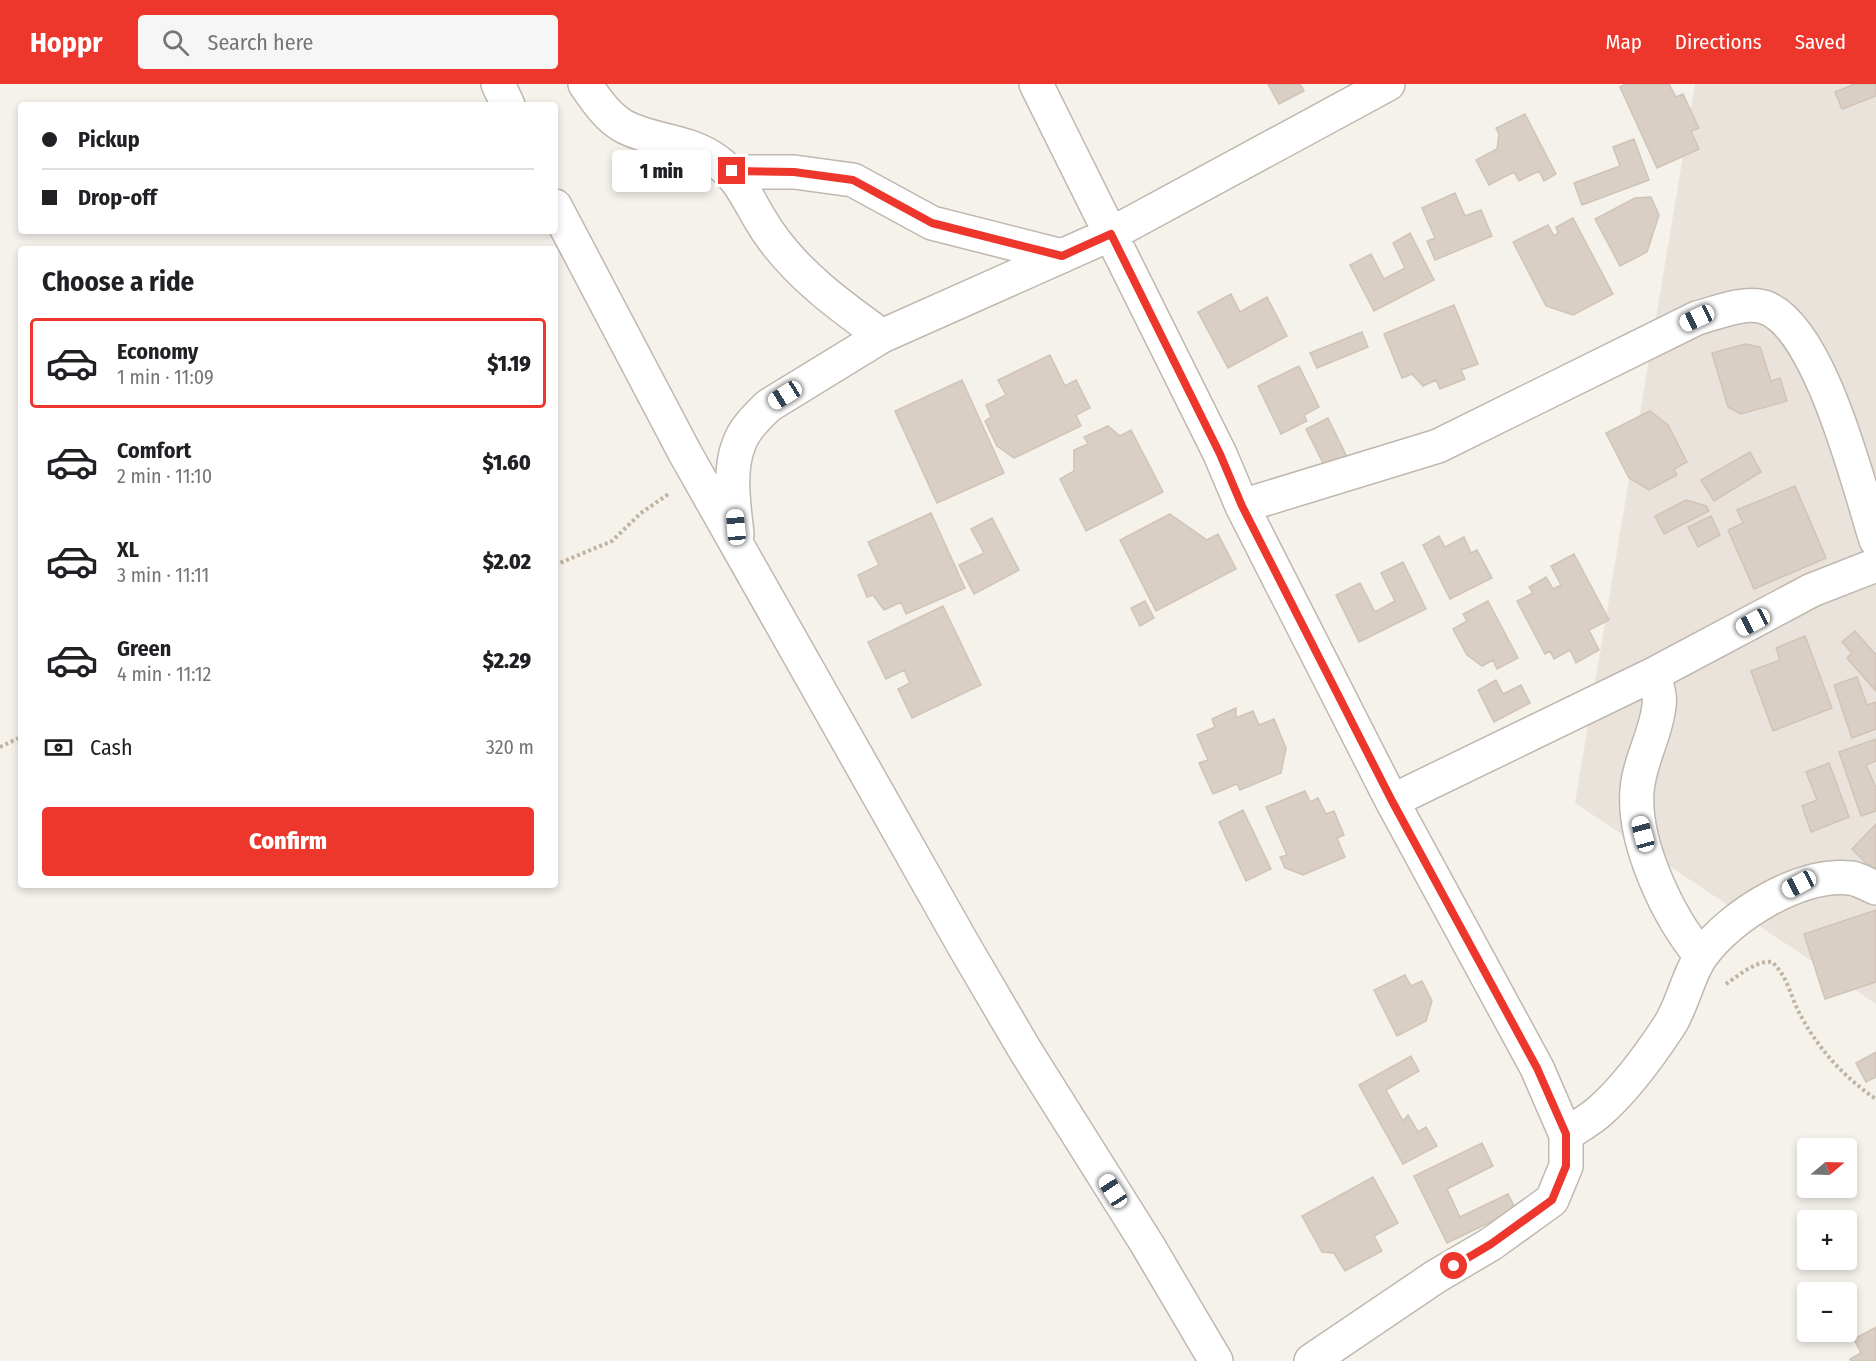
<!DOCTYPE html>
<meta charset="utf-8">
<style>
body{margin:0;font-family:"Fira Sans Condensed",sans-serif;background:#f6f6f6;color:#202124;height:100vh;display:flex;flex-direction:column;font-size:22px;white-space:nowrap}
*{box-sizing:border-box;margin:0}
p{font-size:20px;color:#757577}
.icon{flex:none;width:33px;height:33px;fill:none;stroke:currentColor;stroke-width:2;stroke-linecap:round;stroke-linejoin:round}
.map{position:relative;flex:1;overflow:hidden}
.panel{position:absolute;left:18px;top:162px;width:540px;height:642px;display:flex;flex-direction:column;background:#fff;border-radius:6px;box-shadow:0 3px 9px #0003}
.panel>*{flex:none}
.banner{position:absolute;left:18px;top:18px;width:540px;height:132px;border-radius:6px;box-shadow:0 3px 9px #0003;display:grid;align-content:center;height:132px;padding:0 24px;background:#fff}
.needle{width:39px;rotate:71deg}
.buttons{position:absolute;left:1797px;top:1054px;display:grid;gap:12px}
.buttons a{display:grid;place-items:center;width:60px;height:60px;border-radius:6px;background:#fff;box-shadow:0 3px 9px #0003;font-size:30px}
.end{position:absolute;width:27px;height:27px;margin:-14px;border:8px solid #ed362c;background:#fff;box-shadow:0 0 0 3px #fff}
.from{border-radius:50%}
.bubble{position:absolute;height:42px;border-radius:6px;background:#fff;box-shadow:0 3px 9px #0003;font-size:20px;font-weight:800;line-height:42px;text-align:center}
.car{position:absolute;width:18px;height:36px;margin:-18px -9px;border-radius:8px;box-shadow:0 0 4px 2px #0007;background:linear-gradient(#fff 24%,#345 0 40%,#fff 0 76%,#345 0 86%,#fff 0)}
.banner b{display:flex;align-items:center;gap:21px;height:57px;font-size:22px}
.banner b+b{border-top:2px solid #e0e0e0}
.banner i{width:15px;height:15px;background:#202124}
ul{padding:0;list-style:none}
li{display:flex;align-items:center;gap:18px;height:90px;margin:0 12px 9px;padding:0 12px;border:3px solid transparent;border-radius:6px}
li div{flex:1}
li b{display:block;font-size:22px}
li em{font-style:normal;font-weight:800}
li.selected{border-color:#ed362c}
li>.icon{width:54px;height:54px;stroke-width:1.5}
h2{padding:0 24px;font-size:27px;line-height:72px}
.pay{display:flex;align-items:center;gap:15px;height:66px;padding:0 24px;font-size:22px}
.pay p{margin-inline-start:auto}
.button{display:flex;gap:12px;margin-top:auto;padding:12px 24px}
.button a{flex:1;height:69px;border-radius:6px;background:#ed362c;color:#fff;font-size:24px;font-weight:800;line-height:69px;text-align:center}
header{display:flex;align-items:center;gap:36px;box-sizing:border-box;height:84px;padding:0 30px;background:#ed362c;color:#fff}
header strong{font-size:28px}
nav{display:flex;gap:33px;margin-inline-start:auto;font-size:21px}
.search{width:420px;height:54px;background:#f6f6f6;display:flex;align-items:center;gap:15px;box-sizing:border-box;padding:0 21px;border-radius:6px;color:#757577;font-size:22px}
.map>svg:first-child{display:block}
.residential{fill:#e9e3db}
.building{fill:#d9cfc5;stroke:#d1c4b6;stroke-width:1.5}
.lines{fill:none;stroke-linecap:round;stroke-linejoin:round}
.street-casing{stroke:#c0b8af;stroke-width:36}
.path{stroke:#c1b3a1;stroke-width:4;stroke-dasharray:3 3;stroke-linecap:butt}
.street{stroke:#fff;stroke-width:33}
.route{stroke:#ed362c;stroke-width:8}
</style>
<header>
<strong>Hoppr</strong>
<div class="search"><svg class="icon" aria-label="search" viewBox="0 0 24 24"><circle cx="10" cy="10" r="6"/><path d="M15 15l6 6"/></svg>Search here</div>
<nav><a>Map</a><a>Directions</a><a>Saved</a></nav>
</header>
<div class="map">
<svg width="1876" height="1277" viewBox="0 0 1876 1277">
<rect width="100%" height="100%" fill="#f5f2ec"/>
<path class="residential" d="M1695 0H1876V920L1575 719Z"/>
<path class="building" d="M1268 0H1300L1304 7 1279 20Z
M1626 0H1669L1676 13 1683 10 1699 44 1691 47 1699 65 1657 84 1620 3Z
M1855 0H1876V12L1842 25 1835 8Z
M1525 30 1556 90 1544 97 1539 87 1519 97 1514 88 1489 101 1476 76 1497 65 1499 50 1496 44Z
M1634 55 1649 96 1582 121 1574 99 1620 82 1613 63Z
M1455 109 1465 132 1481 126 1492 152 1435 176 1427 157 1435 154 1422 124Z
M1651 113 1659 131 1647 168 1620 182 1595 135 1635 114Z
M1573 134 1613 210 1573 231 1546 222 1513 158 1548 141 1554 152 1558 149 1556 143Z
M1410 149 1434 196 1374 227 1350 181 1371 170 1384 195 1405 184 1393 159Z
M1231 210 1240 228 1267 213 1287 252 1228 284 1198 228Z
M1454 221 1478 280 1461 286 1465 295 1440 305 1436 296 1423 302 1412 290 1402 294 1384 250Z
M1362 248 1368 263 1317 284 1310 269Z
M1745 260 1760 263 1771 297 1780 294 1787 317 1741 330 1728 323 1712 269Z
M1050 271 1065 302 1076 296 1090 324 1076 331 1081 342 1014 374 997 362 985 337 991 333 986 321 1006 311 998 296Z
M1299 282 1319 323 1304 331 1307 337 1281 350 1258 302Z
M962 296 1004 389 937 419 895 327Z
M1650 327 1668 341 1687 378 1674 385 1677 391 1649 406 1629 394 1606 349Z
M1328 334 1347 373 1325 383 1306 345Z
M1108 342 1120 352 1131 346 1163 408 1086 447 1060 395 1074 387V366L1088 360 1084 353Z
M1750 368 1761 388 1714 417 1701 396Z
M1795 402 1826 474 1754 505 1728 446 1743 439 1737 426Z
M1686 416 1706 422 1709 427 1664 450 1655 432Z
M931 429 965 504 906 530 901 518 884 526 873 511 867 513 858 491 879 481 868 458Z
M1170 430 1207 456 1218 450 1236 485 1156 527 1120 456Z
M1711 432 1720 451 1698 463 1688 443Z
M992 434 1019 486 974 510 959 481 984 469 971 445Z
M1439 452 1445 463 1464 453 1471 469 1477 466 1492 494 1450 515 1423 461Z
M1574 470 1609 536 1589 546 1599 566 1576 579 1570 566 1554 575 1550 567 1545 570 1517 517 1533 509 1529 503 1546 493 1553 505 1561 501 1551 482Z
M1403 478 1426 525 1359 558 1336 511 1360 499 1375 528 1395 517 1381 489Z
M1145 517 1154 534 1140 542 1131 524Z
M1488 517 1518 574 1497 585 1493 576 1482 582 1467 571 1453 545 1467 537 1463 530Z
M943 522 981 601 912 634 898 605 910 599 904 586 886 595 868 558Z
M1855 547 1876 571V607L1847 574 1852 569 1842 558Z
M1805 552 1832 624 1773 647 1751 587 1780 576 1776 564Z
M1857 593 1867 621 1876 618V645L1852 654 1834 601Z
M1496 596 1503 610 1521 601 1530 619 1494 638 1478 606Z
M1236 624V634L1253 627 1259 641 1274 635 1286 664 1281 689 1240 706 1237 700 1213 710 1199 679 1208 676 1197 651 1215 643 1212 635Z
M1876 655V677L1866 681 1876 704V727L1861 732 1839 668Z
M1829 679 1849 733 1811 748 1802 722 1817 716 1806 688Z
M1305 707 1310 718 1318 714 1326 730 1334 727 1344 751 1337 754 1345 773 1303 791 1285 784 1280 773 1287 771 1266 723Z
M1243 726 1271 785 1246 797 1219 738Z
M1876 740V789L1852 765Z
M1876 826V898L1825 915 1804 850Z
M1405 891 1411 902 1422 897 1432 917 1426 937 1397 952 1374 906Z
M1876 968V993L1866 998 1856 979Z
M1411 972 1419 987 1386 1006 1403 1037 1408 1031 1418 1048 1426 1043 1437 1062 1403 1080 1359 1001Z
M1482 1059 1493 1082 1447 1105 1460 1133 1508 1110 1516 1126 1447 1159 1414 1092Z
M1373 1093 1398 1139 1374 1152 1382 1167 1345 1187 1334 1169 1322 1168 1302 1132Z
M1876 1243V1277H1851L1850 1275 1861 1269 1854 1255Z"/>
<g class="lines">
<g class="street-casing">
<path id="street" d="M498 0 508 21
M585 0C596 16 608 34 625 43 652 57 684 56 711 73 744 94 749 122 771 152 800 193 842 223 882 252
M1036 0 1220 370 1242 422 1392 717 1537 984 1566 1051V1082L1552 1116 1491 1160 1435 1193 1311 1277
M732 88H794L853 96 932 139 1062 172
M555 122 685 369 964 862 1025 966 1147 1160 1216 1277
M1242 422 1438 362 1697 234C1716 229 1744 217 1764 223 1820 241 1859 403 1876 456
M737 450C734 422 728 387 739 360 744 345 757 333 768 322L882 252 1111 150 1388 0
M1654 590C1656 600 1661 612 1659 622 1656 651 1639 677 1637 707 1633 759 1668 833 1701 872
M1392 717 1654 590 1812 506 1876 481
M1566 1051C1577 1043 1590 1036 1600 1027 1626 1004 1650 971 1669 942 1683 921 1688 890 1702 871 1730 832 1800 788 1851 794 1859 795 1868 801 1876 804"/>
</g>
<path class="path" d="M555 481 612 457 641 429 670 409
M0 663 21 653
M1726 900C1739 891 1757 876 1772 878 1788 892 1791 915 1801 932 1819 966 1845 994 1876 1015"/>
<use href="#street" class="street"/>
</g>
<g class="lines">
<path class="route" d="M732 87 794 88 853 96 932 139 1062 172 1111 150 1220 370 1242 422 1392 717 1537 984 1566 1050V1082L1552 1116 1491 1160 1454 1182"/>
</g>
</svg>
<div class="buttons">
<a><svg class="needle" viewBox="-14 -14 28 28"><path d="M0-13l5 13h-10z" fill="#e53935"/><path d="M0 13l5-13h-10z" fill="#757577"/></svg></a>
<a>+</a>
<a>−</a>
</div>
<i class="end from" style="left:1454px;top:1182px"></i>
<i class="end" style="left:732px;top:87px"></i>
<div class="bubble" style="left:612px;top:66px;width:99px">1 min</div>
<i class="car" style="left:1697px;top:234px;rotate:245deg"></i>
<i class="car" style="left:785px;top:311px;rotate:238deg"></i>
<i class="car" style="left:736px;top:443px;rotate:355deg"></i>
<i class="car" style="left:1753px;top:538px;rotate:242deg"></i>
<i class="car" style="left:1643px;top:750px;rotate:345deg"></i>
<i class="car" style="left:1799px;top:800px;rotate:242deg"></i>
<i class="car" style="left:1113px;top:1107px;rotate:327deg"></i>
<div class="banner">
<b><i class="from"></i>Pickup</b>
<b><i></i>Drop-off</b>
</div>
<section class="panel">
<h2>Choose a ride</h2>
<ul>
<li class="selected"><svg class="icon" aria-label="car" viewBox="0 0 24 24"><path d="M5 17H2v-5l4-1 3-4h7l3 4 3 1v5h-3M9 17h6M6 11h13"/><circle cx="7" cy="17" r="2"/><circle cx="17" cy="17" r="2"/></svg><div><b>Economy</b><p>1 min · 11:09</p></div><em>$1.19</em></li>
<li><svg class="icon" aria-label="car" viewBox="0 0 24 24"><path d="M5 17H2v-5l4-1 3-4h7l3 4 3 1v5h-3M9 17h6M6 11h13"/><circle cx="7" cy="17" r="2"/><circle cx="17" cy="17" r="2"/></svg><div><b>Comfort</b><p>2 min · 11:10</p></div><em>$1.60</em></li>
<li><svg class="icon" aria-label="car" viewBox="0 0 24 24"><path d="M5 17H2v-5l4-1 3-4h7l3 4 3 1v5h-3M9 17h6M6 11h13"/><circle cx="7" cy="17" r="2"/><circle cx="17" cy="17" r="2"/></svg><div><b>XL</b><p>3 min · 11:11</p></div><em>$2.02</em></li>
<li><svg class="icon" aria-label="car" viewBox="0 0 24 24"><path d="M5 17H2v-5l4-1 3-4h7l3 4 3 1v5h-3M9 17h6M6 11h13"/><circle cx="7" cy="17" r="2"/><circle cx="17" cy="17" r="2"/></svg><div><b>Green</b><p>4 min · 11:12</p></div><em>$2.29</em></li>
</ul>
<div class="pay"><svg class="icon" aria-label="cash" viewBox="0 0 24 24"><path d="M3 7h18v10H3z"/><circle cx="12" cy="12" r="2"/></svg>Cash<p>320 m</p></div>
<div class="button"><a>Confirm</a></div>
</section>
</div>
